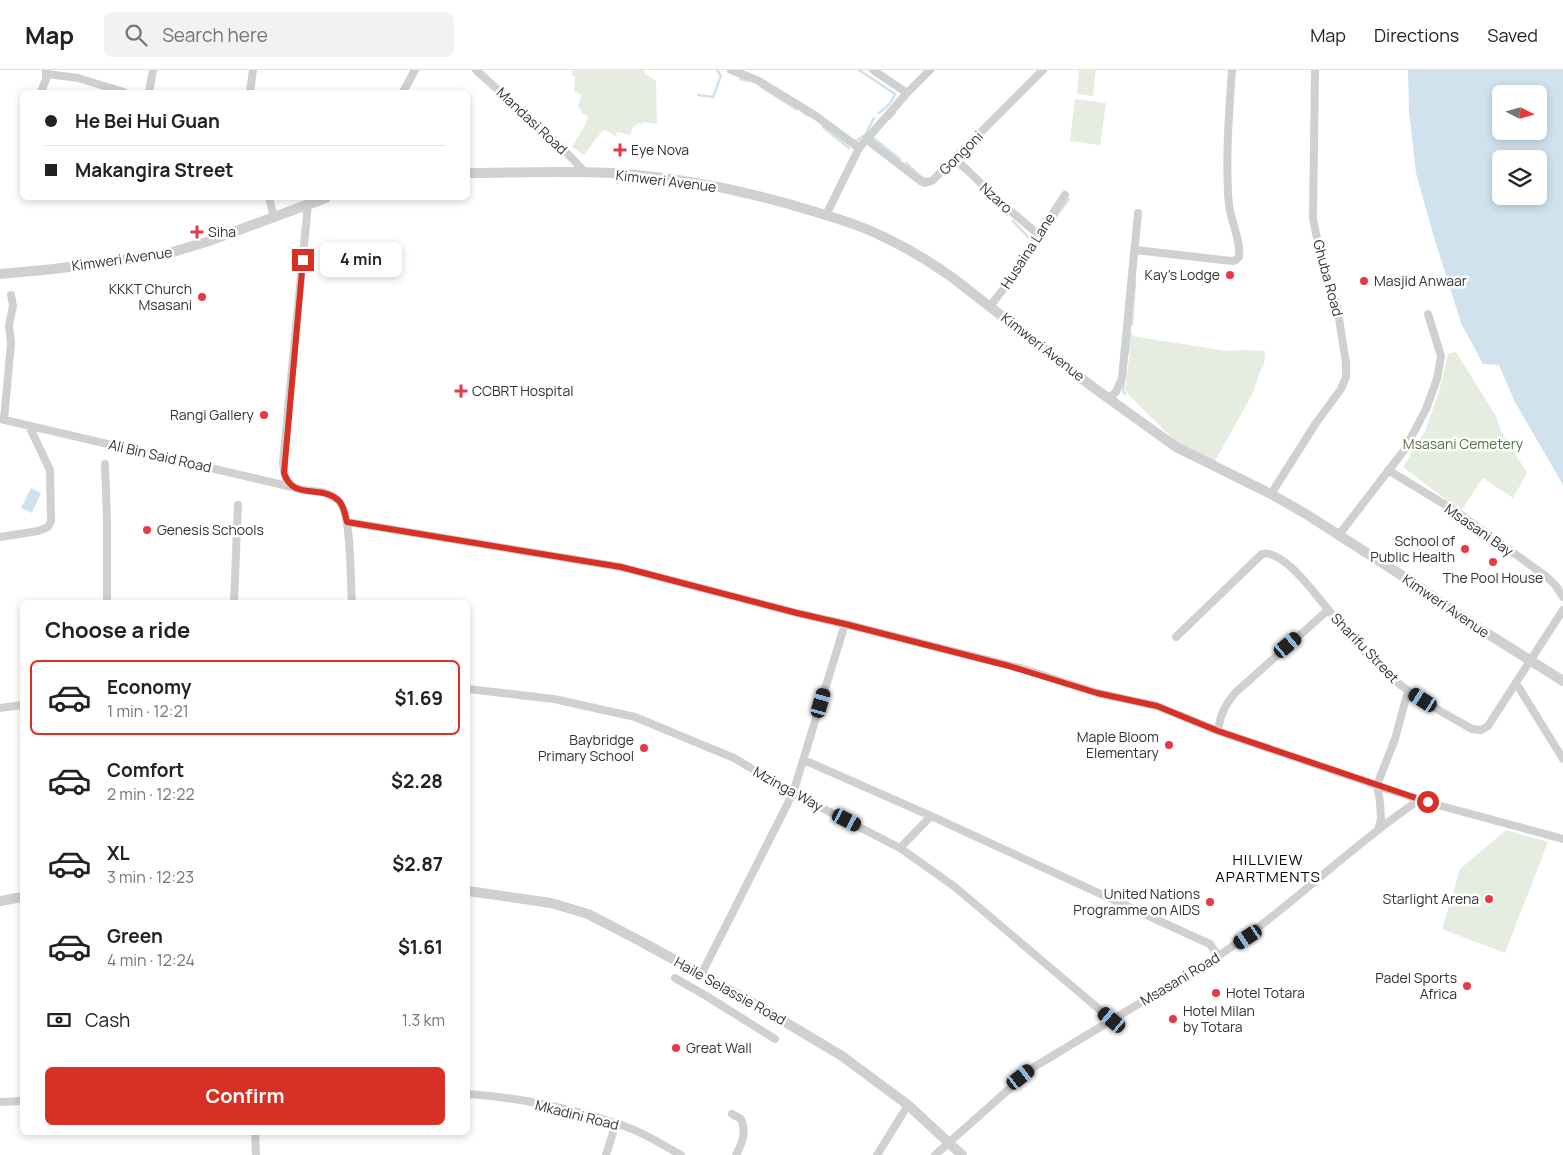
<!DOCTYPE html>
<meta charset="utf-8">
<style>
body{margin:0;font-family:Manrope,sans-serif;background:#f2f2f2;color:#222;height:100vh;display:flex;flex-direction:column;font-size:19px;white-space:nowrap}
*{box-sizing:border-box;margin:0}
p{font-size:16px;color:#767676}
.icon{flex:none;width:28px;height:28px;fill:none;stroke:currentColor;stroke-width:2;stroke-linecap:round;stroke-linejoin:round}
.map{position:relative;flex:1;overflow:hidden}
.sheet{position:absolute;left:20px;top:530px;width:450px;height:535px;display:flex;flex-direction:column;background:#fff;border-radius:8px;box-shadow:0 2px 8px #0003}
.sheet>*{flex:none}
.top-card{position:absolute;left:20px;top:20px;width:450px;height:110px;border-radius:8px;box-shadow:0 2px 8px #0003;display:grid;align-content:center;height:110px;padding:0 25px;background:#fff}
.needle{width:32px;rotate:96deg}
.controls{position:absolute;left:1492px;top:15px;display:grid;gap:10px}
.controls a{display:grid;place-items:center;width:55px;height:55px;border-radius:8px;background:#fff;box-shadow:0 2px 8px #0003;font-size:25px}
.end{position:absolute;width:22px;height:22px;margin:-11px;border:6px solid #d93025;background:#fff;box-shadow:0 0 0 2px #fff}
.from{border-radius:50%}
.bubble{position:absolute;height:35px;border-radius:8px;background:#fff;box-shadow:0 2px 8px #0003;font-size:16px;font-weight:700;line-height:35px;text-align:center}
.car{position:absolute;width:15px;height:30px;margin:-15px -8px;border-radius:6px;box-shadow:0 0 4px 1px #0007;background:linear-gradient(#222 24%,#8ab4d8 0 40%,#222 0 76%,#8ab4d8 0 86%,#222 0)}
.top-card b{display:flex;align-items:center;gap:18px;height:48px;font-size:19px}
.top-card b+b{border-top:1px solid #e0e0e0}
.top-card i{width:12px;height:12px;background:#222}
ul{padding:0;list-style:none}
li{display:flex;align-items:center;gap:15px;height:75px;margin:0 10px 8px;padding:0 15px;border:2px solid transparent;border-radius:8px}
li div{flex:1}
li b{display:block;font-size:19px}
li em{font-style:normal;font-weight:700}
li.active{border-color:#d93025}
li>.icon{width:45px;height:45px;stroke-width:1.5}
h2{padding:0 25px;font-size:22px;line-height:60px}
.pay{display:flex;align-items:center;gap:12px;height:55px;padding:0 25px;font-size:19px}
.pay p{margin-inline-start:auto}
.cta{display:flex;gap:10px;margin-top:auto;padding:10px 25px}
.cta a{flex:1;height:58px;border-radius:8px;background:#d93025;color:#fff;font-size:20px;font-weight:700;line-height:58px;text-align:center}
header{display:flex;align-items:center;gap:30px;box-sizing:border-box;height:70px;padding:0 25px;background:#fff;border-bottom:1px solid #e0e0e0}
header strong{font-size:24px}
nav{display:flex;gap:28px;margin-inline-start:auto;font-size:18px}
.search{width:350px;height:45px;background:#f2f2f2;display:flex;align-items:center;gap:12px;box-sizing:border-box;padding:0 18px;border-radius:8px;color:#767676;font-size:19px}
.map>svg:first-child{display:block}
.green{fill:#e6ecdf}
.water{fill:#cfe2ee;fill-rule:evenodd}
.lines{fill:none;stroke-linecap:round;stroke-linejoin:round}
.stream{stroke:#cfe2ee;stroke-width:2.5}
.minor{stroke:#d0d0d0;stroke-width:8}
.tertiary{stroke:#d0d0d0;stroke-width:10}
.route{stroke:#d93025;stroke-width:6}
.poi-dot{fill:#e63946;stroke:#fff;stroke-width:2}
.labels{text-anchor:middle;stroke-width:5;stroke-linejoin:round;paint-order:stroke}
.street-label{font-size:14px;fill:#333;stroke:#fff}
.poi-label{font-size:14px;fill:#333;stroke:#fff;text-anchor:end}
.park-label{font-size:14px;fill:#56703f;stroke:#fff}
.neighbourhood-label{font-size:15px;letter-spacing:1px;fill:#000;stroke:#fff}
</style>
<header>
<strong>Map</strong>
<div class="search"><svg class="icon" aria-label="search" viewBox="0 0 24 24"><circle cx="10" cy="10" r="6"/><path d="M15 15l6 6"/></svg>Search here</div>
<nav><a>Map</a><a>Directions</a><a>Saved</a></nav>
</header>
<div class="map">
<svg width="1563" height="1085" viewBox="0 0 1563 1085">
<rect width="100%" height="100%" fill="#fff"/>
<path class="green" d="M573 0H644L645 4 656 11 657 54 643 52 642 54 637 53 636 56 633 57 630 65 617 62 616 66 605 60 602 61 584 85 572 77 586 53 588 46 583 44 578 36 582 25 574 21 575 7 572 5Z
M1079 0H1096L1093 26 1077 24Z
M1075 29 1106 33 1100 75 1070 71Z
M1132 266 1226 281 1245 280 1265 281 1264 295 1260 302 1252 325 1214 393 1180 376 1128 324 1125 320Z
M1456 282 1496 346 1500 359 1527 403 1513 428 1483 408 1461 441 1403 397 1425 361 1439 322 1448 284Z
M1506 760 1548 772 1505 883 1442 859 1460 799Z"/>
<path class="water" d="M1408 0H1563V415L1515 332 1499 295 1483 294 1461 253 1433 164 1416 103 1409 41ZM1501 24H1539V61H1501ZM1501 89H1539V126H1501Z
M31 418 41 423 32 443 21 438Z"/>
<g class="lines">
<path class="stream" d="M859 0 895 24C893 32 886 38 879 43
M740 9 748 11
M760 16 796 39
M698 25 713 27 721 6 717 0
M801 41 807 45
M889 49 895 43
M823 57 849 78
M873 66 872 67 900 89
M854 70 856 71 865 65 874 48
M906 93 920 106 926 109 928 108
M955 94 964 101
M985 123 991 129
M997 135 1007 145
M1013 151 1030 169
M1046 160 1069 129
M1132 255 1135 210
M1128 283 1131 264
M1124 311 1123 321 1125 324"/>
<path class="minor" d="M476 0 561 77 586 103
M731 0 757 10 816 46 859 78
M873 0 907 23
M47 4 78 8 124 22
M41 22 46 9V0
M149 22 153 0
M250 22 253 0
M403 22 415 0
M866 69 922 112 925 113 932 111 1043 0
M956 89 999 131 1039 165
M269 128 274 147
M308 134 283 392C285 437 317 409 339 431 352 444 350 512 352 532
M826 145 859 78 907 23 930 0
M1135 180 1232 191 1236 190 1239 187C1241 170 1231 152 1229 135 1225 93 1229 42 1232 0
M990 236 1002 221 1065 125
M1109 328 1116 322 1122 308 1138 143
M0 349 292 417
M4 350 11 273 9 255 13 236 11 225
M105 394 107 450V532
M1388 400 1457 442 1547 507 1556 516 1563 527
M1271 424 1316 353 1341 319 1346 307V293L1337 236 1320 183 1313 149 1315 0
M347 452 621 497 797 543 845 554 1027 600 1097 623 1157 636 1218 661 1423 731 1563 769
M1338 466 1405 379 1426 339 1437 309 1441 286 1428 244
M0 467 38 461 48 457 51 451 50 400 29 356
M234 532 238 435
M1176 567 1262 484C1283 479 1315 524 1327 538 1349 566 1380 601 1410 622 1430 636 1451 647 1472 659L1481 660 1488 656 1563 540
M1516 613 1563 689
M468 619 554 629 635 647 734 688 793 723 900 778 955 817 1112 950
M0 638 22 635
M1218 661C1220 645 1225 635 1235 623L1328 540
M804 690 931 746 1201 870 1210 874 1218 886
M1378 760 1381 749 1380 732 1377 715 1395 669 1408 621
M900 778 931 746
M701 905 793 723 845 554
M675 908 708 927 775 969
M468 1024C515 1027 570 1038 615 1053 639 1060 660 1073 681 1085
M0 1032 22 1031
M732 1044 741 1049C747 1063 742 1073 736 1085
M255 1062 256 1085
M606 1085 616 1053
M877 1085 908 1035
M935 1085 1034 997 1218 886C1288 840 1347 779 1416 732L1423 731"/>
<path class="tertiary" d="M468 103C521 103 574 100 627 104 689 109 750 122 809 140 836 148 863 156 888 169 911 180 932 193 953 208L1094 318 1176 377 1271 424 1306 444 1395 501 1477 557 1563 611
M0 204 54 199 166 184 206 172 326 128
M468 821 551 833 588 844 642 872 760 937 842 986 908 1035 962 1085
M0 831 22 827"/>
</g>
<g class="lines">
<path class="route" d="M303 190 284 403C293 431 320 414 338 430 344 435 345 445 347 452L621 497 797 543 845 554 1009 596 1097 623 1157 636 1218 661 1428 732"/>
</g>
<g class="poi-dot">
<path d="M617.5 72.5h5v5h5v5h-5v5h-5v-5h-5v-5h5z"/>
<path d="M194.5 154.5h5v5h5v5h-5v5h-5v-5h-5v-5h5z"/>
<circle cx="1230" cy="205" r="5"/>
<circle cx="1364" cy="211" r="5"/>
<circle cx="202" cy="227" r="5"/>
<path d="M458.5 313.5h5v5h5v5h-5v5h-5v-5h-5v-5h5z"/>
<circle cx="264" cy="345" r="5"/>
<circle cx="147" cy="460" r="5"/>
<circle cx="1465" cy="479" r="5"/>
<circle cx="1493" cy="492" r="5"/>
<circle cx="1169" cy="675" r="5"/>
<circle cx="644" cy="678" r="5"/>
<circle cx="1489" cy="829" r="5"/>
<circle cx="1210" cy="832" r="5"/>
<circle cx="1467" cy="916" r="5"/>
<circle cx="1216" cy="923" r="5"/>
<circle cx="1173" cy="949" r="5"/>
<circle cx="676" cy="978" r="5"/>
</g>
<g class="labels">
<g class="street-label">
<text transform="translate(532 51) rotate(43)" y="5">Mandasi Road</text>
<text transform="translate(961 83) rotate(-45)" y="5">Gongoni</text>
<text transform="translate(666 111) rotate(7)" y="5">Kimweri Avenue</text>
<text transform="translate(996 128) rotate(42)" y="5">Nzaro</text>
<text transform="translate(1028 181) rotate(-57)" y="5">Husaina Lane</text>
<text transform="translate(122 189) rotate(-8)" y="5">Kimweri Avenue</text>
<text transform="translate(1328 208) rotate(75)" y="5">Ghuba Road</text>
<text transform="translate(1043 277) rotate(38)" y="5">Kimweri Avenue</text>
<text transform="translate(160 386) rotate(13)" y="5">Ali Bin Said Road</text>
<text transform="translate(1479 460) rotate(35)" y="5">Msasani Bay</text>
<text transform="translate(1446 536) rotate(34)" y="5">Kimweri Avenue</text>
<text transform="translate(1365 578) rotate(46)" y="5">Sharifu Street</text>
<text transform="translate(788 719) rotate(29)" y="5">Mzinga Way</text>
<text transform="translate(1180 909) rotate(-31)" y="5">Msasani Road</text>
<text transform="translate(730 921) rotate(29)" y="5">Haile Selassie Road</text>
<text transform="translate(577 1045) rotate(14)" y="5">Mkadini Road</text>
</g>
<g class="poi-label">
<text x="631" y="85" text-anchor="start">Eye Nova</text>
<text x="208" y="167" text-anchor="start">Siha</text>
<text x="1220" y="210">Kay's Lodge</text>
<text x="1374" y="216" text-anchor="start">Masjid Anwaar</text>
<text x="192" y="224">KKKT Church<tspan x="192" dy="16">Msasani</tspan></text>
<text x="472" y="326" text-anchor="start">CCBRT Hospital</text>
<text x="254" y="350">Rangi Gallery</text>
<text x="157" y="465" text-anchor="start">Genesis Schools</text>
<text x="1455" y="476">School of<tspan x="1455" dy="16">Public Health</tspan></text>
<text x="1493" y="513" text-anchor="middle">The Pool House</text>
<text x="1159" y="672">Maple Bloom<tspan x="1159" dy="16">Elementary</tspan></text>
<text x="634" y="675">Baybridge<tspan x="634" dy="16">Primary School</tspan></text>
<text x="1200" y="829">United Nations<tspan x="1200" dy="16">Programme on AIDS</tspan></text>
<text x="1479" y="834">Starlight Arena</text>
<text x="1457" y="913">Padel Sports<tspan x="1457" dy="16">Africa</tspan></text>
<text x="1226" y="928" text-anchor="start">Hotel Totara</text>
<text x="1183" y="946" text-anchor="start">Hotel Milan<tspan x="1183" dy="16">by Totara</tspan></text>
<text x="686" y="983" text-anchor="start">Great Wall</text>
</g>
<g class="park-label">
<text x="1463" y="379">Msasani Cemetery</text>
</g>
<g class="neighbourhood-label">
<text x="1268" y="795">HILLVIEW<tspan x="1268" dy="17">APARTMENTS</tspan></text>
</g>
</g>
</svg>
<div class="controls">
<a><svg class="needle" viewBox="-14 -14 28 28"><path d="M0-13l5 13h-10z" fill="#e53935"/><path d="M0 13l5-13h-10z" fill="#767676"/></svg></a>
<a><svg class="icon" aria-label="layers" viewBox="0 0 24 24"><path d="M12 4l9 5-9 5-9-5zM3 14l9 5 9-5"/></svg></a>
</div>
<i class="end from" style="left:1428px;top:732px"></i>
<i class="end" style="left:303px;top:190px"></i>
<div class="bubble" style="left:320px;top:172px;width:82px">4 min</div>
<i class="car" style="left:1288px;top:575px;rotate:50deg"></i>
<i class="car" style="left:1423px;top:630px;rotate:303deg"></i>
<i class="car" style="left:821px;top:633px;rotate:16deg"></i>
<i class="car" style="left:847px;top:750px;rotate:117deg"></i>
<i class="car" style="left:1248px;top:867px;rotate:236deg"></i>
<i class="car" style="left:1112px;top:950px;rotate:310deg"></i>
<i class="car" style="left:1021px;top:1007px;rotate:52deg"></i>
<div class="top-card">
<b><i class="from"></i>He Bei Hui Guan</b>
<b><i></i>Makangira Street</b>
</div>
<section class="sheet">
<h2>Choose a ride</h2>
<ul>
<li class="active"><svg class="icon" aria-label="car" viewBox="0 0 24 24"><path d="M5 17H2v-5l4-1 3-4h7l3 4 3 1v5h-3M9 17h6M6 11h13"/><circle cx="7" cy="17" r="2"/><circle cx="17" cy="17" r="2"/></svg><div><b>Economy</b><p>1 min · 12:21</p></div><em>$1.69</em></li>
<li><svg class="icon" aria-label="car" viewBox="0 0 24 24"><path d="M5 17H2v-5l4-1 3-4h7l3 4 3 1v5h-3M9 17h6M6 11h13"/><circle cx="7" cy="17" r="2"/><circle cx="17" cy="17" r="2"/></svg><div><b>Comfort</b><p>2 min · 12:22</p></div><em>$2.28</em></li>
<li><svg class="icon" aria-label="car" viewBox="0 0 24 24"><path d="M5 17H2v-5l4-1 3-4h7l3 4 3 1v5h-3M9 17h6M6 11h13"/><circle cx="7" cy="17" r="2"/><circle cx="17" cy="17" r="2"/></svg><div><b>XL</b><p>3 min · 12:23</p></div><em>$2.87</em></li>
<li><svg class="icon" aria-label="car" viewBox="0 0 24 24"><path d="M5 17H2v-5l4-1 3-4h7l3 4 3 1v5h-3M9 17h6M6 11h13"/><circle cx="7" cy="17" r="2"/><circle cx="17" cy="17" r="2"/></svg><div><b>Green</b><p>4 min · 12:24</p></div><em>$1.61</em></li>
</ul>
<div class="pay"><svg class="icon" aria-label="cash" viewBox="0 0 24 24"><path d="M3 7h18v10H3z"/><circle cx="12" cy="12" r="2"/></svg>Cash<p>1.3 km</p></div>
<div class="cta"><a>Confirm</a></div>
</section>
</div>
